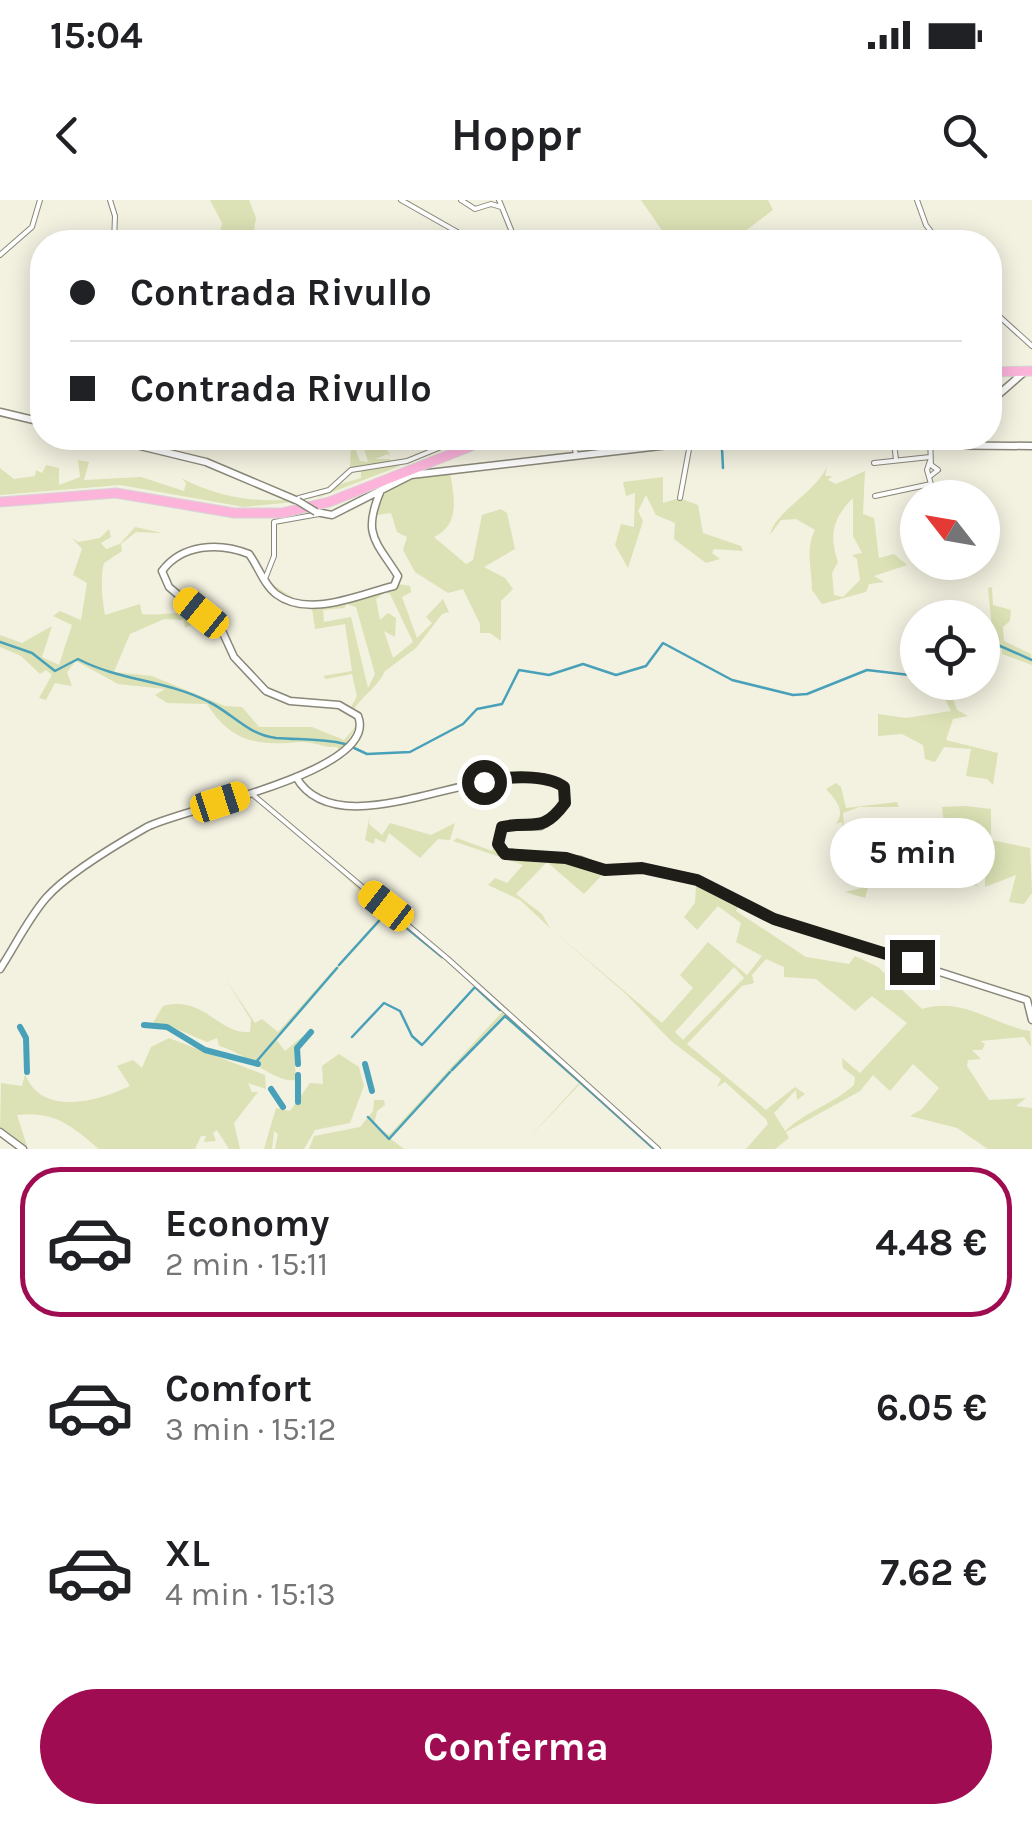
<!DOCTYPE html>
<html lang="it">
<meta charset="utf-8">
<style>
body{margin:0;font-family:Karla,sans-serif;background:#f6f6f6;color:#202124;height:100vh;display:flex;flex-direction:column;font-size:38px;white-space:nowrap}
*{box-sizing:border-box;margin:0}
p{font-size:32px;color:#757577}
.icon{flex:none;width:55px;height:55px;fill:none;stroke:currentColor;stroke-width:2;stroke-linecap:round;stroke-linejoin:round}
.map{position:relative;height:949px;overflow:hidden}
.panel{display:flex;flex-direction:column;background:#fff;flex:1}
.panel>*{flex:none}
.banner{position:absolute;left:30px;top:30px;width:972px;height:220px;border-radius:40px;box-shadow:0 5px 25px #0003;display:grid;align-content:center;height:220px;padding:0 40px;background:#fff}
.needle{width:65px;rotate:301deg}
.fabs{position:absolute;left:900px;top:280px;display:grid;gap:20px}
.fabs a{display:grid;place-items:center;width:100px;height:100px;border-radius:50%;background:#fff;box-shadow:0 5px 25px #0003;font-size:50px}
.end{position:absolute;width:45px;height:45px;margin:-22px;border:12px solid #1e1d18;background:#fff;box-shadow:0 0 0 5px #fff}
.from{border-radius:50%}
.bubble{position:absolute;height:70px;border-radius:35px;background:#fff;box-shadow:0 5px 25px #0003;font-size:32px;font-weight:700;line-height:70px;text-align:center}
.car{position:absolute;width:30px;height:60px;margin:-30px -15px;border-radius:12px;box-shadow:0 0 8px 2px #0007;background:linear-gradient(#f5c518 24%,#345 0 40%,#f5c518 0 76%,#345 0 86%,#f5c518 0)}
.banner b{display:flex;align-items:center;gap:35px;height:95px;font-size:38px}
.banner b+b{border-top:2px solid #e0e0e0}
.banner i{width:25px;height:25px;background:#202124}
ul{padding:18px 0 0;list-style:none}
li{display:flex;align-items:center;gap:30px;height:150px;margin:0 20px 15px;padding:0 20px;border:5px solid transparent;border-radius:40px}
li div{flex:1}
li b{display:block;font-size:38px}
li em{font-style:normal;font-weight:700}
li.current{border-color:#a00c52}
li>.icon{width:90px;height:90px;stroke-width:1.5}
.button{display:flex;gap:20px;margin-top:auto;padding:20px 40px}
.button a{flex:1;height:115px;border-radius:60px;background:#a00c52;color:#fff;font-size:40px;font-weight:700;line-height:115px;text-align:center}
.status{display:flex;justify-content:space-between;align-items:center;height:70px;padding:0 50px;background:#fff;direction:ltr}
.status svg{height:28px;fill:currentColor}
header{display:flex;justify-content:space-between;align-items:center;height:130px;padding:0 40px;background:#fff;font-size:45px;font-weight:700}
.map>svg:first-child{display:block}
.green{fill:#dce2b5;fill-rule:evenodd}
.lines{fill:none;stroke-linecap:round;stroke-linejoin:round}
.stream{stroke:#49a1b9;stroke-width:2.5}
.river{stroke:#49a1b9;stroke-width:6}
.street-casing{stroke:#898778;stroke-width:6}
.secondary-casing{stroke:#898778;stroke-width:9}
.highway-casing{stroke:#d6d6d5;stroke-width:11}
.street{stroke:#fff;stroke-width:4}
.secondary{stroke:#fff;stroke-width:6}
.highway{stroke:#fcb4db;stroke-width:9}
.secondary-bridge-casing{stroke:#898778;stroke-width:9;stroke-linecap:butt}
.secondary-bridge{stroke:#fff;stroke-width:6}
.route{stroke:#1e1d18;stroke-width:12}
</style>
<div class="status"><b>15:04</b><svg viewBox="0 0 49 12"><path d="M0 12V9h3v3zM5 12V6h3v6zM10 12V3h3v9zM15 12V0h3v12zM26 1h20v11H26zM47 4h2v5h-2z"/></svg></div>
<header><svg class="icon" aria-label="back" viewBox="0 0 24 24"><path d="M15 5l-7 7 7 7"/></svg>Hoppr<svg class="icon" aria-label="search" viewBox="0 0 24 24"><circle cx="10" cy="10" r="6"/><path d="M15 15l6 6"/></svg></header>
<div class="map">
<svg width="1032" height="949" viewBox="0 0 1032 949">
<rect width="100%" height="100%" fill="#f3f1e0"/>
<path class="green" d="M210 0H249L256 18 252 42H218L222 23Z
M641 0H768L773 10 740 35 739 42H670Z
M351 238 360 261 368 262 364 249 385 245 391 258 388 254 375 259H389L400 266 317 298 334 286 361 278V267L350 269Z
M78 260 89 262 84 280 141 277 184 291 186 283 181 278C214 295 247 302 285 300L282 297 293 302 244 307 120 285 0 295V268L14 279 35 276 36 270 42 273 46 265 59 268V285L80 277Z
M827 267 825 276H832L828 280 836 284 865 271 863 314 874 318 879 358 894 354 907 365 874 376 884 382 869 384 866 392 822 404 812 390C812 369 805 349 815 330L796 319 781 320 770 335C775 311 813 295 827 267ZM853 298V336L862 353 852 355 857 359 860 380 843 397 834 395 832 373 838 362C829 336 832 319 853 298Z
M450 272C454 297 461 324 434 337L466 364 473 360 482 315 501 309 507 313 515 349 484 367 505 378 513 389 501 401V441L490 433H480V424L463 389 448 393 415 372 403 350 407 337 397 332 391 313 376 315 385 289 409 277Z
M663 277V303L679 298 698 305 703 333 741 346 743 351 714 349 712 353 720 359 706 363 674 339 675 323 656 315 646 295 638 311 643 321 628 368 615 345 621 324 634 327 635 293 626 296 623 282Z
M135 327 162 333 136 332 121 344 122 351 104 363C100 378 102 399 105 415L140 404 142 414C164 417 183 407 204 419L185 428 184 420 164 419 130 434 114 472 152 476 225 506 242 507 259 527H312L344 540 357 525 340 554 337 547C323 548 314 541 299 542 257 546 231 542 207 504L167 503 155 495 165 489 118 484 76 461 67 472 72 486 55 483 46 500 39 498 52 475 46 470 40 474 21 456 0 447V435L22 443 52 426 42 457 59 465 72 425 53 416 60 411 81 420 87 383 73 375 82 349 72 338 78 342 100 338 109 329 111 337 101 343 106 349 120 344Z
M269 382 298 401 333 404 397 384 410 386 411 392 402 397 417 438 432 423 426 417 443 399 449 412 442 414 416 448 385 471C378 487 364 494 354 509L361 512 363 521 351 507 357 496 352 474 326 479 323 476 352 471 345 424 315 429 312 408 300 409 278 401ZM385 392 390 394 413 442 393 458 384 431 395 437 396 418 388 413 380 420 376 399ZM347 404 356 407 375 474 368 488 351 417 324 422 323 410 344 408Z
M992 387 993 405 1011 410 1010 421 1003 427 1004 441 1031 454 1032 465 1002 454V449L983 440V432L992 435C992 418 989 404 988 388Z
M937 483 949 488 957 510 968 516 953 519 946 540 998 553 993 585 987 579 966 576 971 549 944 547 935 562 925 559 923 545 902 534 878 536V514L906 518 951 511Z
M836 583 841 587 846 608 897 602 899 607H859L843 613 844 626 859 622 863 640 882 641 865 698 845 692 862 688 843 662 848 646 842 622 836 624C846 611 836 600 826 589Z
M966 606 991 609V640L1030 648 1032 693 1024 704 1009 702 1016 675 985 687V662L970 660 969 680 980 687 940 675 958 636 944 627 942 607Z
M370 614 369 624 382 635 390 623 431 635 455 623 450 640 438 639 420 658 389 633 385 643 375 638 374 644 365 640Z
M497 637 509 656 566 659 606 671 584 694 547 662 516 694 542 714 550 728 520 700 488 685 495 678 507 683 523 665 453 641 457 638 492 651Z
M333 666 433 749 387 714 275 838 285 851 303 836 294 851 296 880C273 883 247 853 219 846L217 838 207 842 172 827 151 826 163 806C204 795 219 835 250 832L251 820 225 778 255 823 262 819 278 832 384 713Z
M652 670 702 682 740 704 736 711 806 757 849 764 855 756 878 767 922 809C963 796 993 825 1030 831L1031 847 1024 837 980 841 985 844 982 850H972L981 859 968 860 967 866 989 900 1026 898 1016 906 1032 908V949H988L957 928 910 916 922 909 939 888 913 864 890 891 873 875 860 891 786 932 789 938 775 949H746L768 924 766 919 725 882 717 887 721 879 671 841 626 794 551 729 662 823 693 788 680 775 708 742 747 775 762 756 736 742 741 723 718 706 697 730 684 717 695 703 696 686ZM766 759 784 767V777L816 779 855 811 872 796 907 823 860 873 842 858 843 868 855 877 854 885C832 905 808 910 785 931L774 913 796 890 797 900 805 894 795 887 766 910 687 844 742 786 754 783 752 775ZM734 767 744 778 683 840 675 832Z
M503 811 655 949 580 884 528 939 579 883 504 817 394 933 391 939 404 949H309L314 936 360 927 373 911 374 900H384L385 905 377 911 374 925 389 935Z
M169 838 265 875 266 889 248 883 252 892H258L234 923 240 949H229L217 930 213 933 216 941 204 942 206 936H201L195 949H99C71 926 56 911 17 915L28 949 0 931 1 883 22 886 25 874C42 917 96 902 130 886L117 866 133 860 142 868 151 847Z
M339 854 359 867 364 886 350 923 315 930 304 949H275L278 934 274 931 272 949H264L276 908 290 911 310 883 323 884 322 866Z"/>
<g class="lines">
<path class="stream" d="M722 249 723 268
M982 438 1032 460
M0 442 32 453 55 471 78 459C120 481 166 480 209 502 232 513 248 535 276 538 300 540 320 538 345 544
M352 547 367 554 410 552 463 524 477 509 502 504 519 470 549 475 583 464 616 475 646 466 663 443 732 480 793 495 807 494 867 470 918 476
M387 705 494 799
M339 765 387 712 442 757
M352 837 384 803 400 811 412 836 422 845
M423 844 475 787 500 810
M256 862 337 768
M452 870 505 816 580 882
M581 883 654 949
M368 917 389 939 450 872"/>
<path class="river" d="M144 825 167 827 205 850 258 864
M20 827 26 838 27 872
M298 864 297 848 311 832
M365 864 372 891
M298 875V902
M271 889 283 907"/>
<g class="street-casing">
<path id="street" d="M110 0 115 16 114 42
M401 0 475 42
M461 0 475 9 491 4 501 7
M499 0 516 42
M917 0 926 25 939 42
M0 55 32 27 40 0
M990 108 1032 146
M573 238 576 255
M891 238V242
M894 242 896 260
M874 263 930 257
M929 277 938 270 931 265 930 238
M875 296 931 284 927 270 930 261
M299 298 329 290 351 270 407 261 463 238
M680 298 690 244
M265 379 274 356V322L319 314
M252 594 448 759 658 949"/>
</g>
<g class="secondary-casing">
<path id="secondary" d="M990 202 1023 173
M0 212 42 222
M107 238 206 262 298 301
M316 312 332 315 411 275 686 243 1032 246
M296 577C342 657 509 542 564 587L563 606 541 626 502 627 498 644 501 652 580 660 605 670 652 669 697 680 774 719 1027 800 1032 820
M0 769C15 746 28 719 46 698 67 674 119 643 147 627 183 608 381 572 358 516L339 505 290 501 266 491 234 457 223 433 169 387 162 371C182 344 219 342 249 354 258 366 264 385 276 394 309 419 360 394 394 386L398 376C375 340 362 334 381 290
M0 932 23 949"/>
</g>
<g class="highway-casing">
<path id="highway" d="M990 172 1032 171
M0 302 116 293 234 313H282L329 302 492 238"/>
</g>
<use href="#street" class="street"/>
<use href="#secondary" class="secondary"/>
<use href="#highway" class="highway"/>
<g class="secondary-bridge-casing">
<path id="secondary-bridge" d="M298 301 316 312"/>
</g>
<use href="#secondary-bridge" class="secondary-bridge"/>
</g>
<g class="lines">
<path class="route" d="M484 582C505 576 547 574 564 587L565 603C541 635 534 620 502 627L498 644 505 654 566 658 605 670 642 668 697 680 774 719 912 762"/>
</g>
</svg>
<div class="fabs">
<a><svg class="needle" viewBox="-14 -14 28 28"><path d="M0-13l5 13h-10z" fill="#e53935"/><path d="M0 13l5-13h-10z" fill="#757577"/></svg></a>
<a><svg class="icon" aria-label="locate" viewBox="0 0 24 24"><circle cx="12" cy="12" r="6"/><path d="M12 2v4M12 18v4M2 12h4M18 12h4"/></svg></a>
</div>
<i class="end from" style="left:484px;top:582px"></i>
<i class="end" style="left:912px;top:762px"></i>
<div class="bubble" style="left:830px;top:618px;width:165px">5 min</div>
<i class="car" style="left:201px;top:413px;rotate:309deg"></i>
<i class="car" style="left:220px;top:602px;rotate:72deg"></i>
<i class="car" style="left:386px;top:706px;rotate:308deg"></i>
<div class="banner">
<b><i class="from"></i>Contrada Rivullo</b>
<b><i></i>Contrada Rivullo</b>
</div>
</div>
<section class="panel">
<ul>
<li class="current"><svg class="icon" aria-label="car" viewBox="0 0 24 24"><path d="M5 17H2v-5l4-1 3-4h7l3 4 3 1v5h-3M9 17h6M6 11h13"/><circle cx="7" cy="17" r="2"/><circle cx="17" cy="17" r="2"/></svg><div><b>Economy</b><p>2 min · 15:11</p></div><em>4.48 €</em></li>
<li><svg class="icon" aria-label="car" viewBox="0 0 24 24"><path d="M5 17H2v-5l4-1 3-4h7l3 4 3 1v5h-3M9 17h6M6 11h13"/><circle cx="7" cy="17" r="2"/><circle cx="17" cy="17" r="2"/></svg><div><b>Comfort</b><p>3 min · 15:12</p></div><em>6.05 €</em></li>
<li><svg class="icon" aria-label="car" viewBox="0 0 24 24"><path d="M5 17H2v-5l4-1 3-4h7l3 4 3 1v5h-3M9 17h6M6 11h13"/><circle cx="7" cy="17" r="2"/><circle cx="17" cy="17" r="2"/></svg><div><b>XL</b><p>4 min · 15:13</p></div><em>7.62 €</em></li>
</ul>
<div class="button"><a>Conferma</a></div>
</section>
